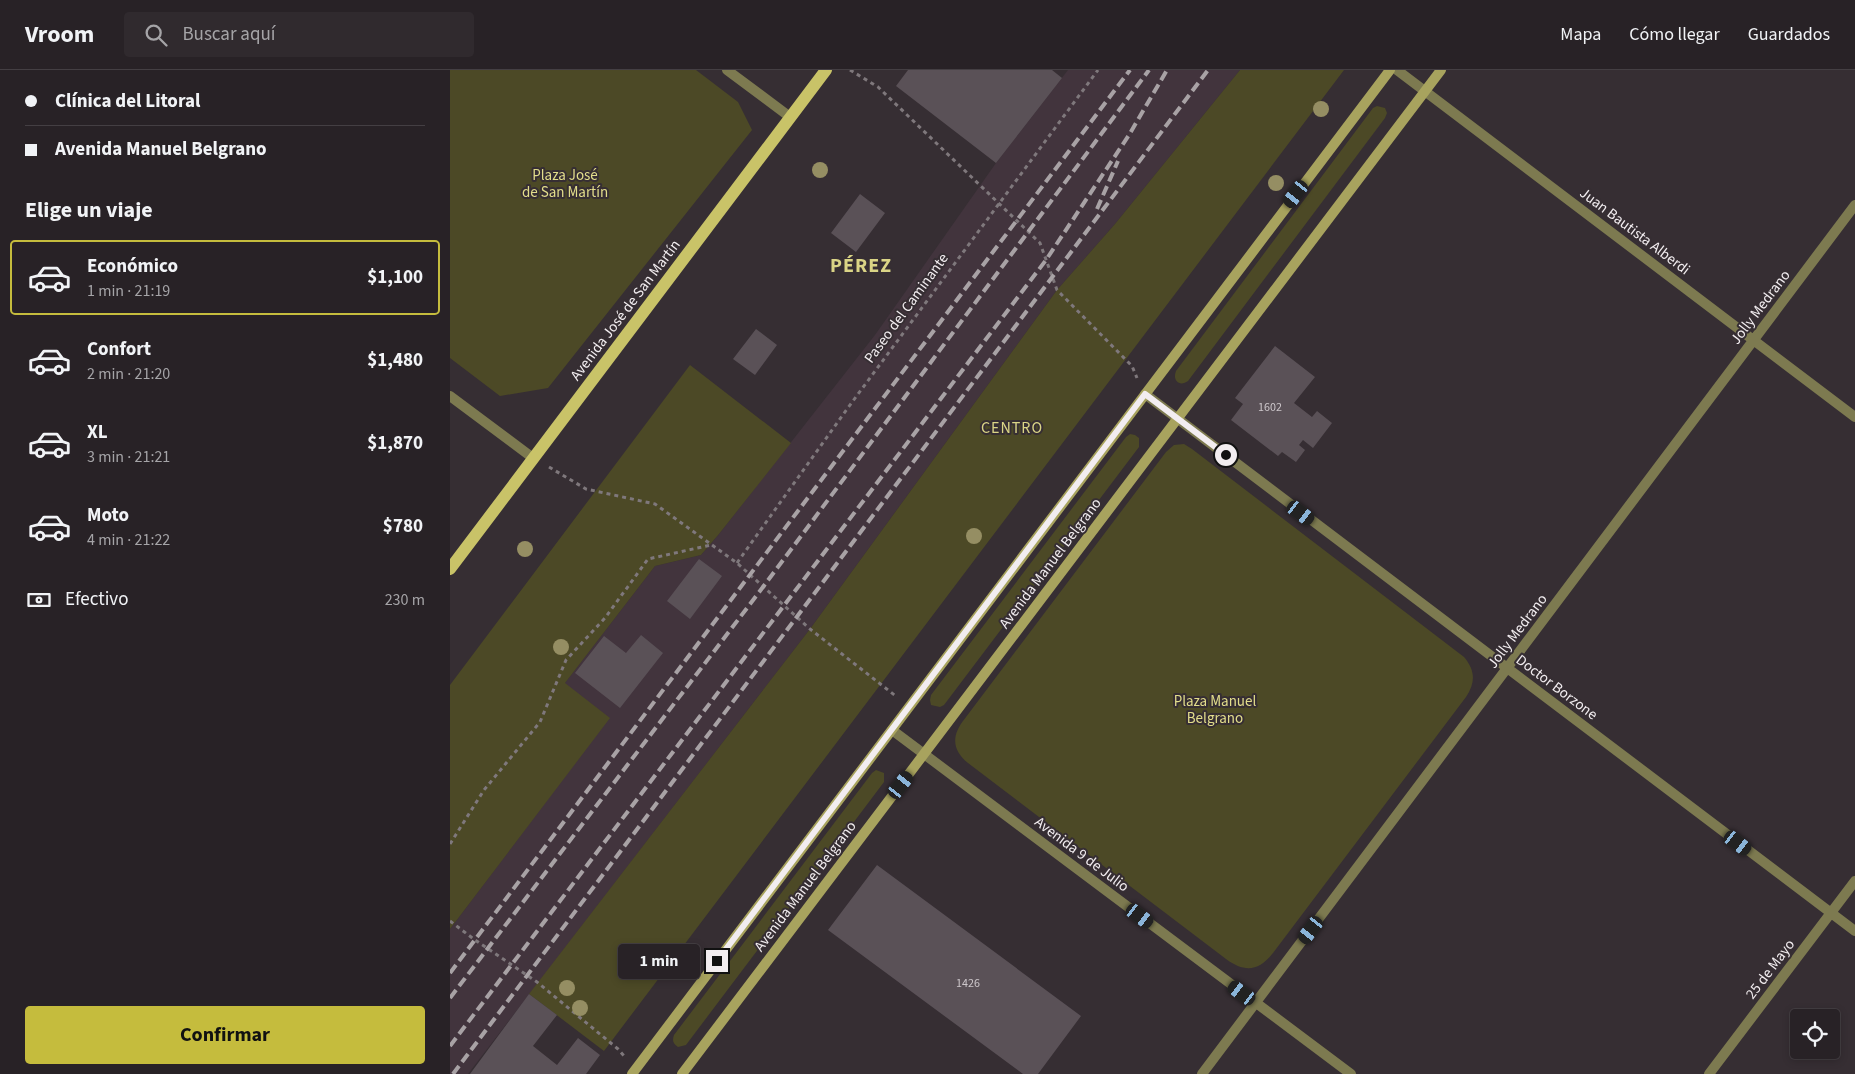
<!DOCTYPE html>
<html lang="es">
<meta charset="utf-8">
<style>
body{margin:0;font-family:"Source Sans 3",sans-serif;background:#302a2e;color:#f1f3f6;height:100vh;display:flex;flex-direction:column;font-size:19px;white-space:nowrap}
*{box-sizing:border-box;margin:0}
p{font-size:16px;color:#a5a4a7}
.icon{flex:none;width:28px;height:28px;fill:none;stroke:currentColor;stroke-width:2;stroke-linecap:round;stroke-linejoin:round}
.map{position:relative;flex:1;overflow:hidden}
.details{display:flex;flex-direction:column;background:#282226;width:450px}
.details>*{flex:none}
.top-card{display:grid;align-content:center;height:110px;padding:0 25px;background:#282226}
.controls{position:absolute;left:1340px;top:939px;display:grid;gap:10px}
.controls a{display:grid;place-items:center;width:50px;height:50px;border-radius:5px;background:#282226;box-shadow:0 2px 8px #0003,0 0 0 1px #443f43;font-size:25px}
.end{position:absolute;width:22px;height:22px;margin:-11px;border:6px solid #f2edf0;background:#111;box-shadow:0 0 0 2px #111}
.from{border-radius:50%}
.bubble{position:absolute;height:35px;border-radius:5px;background:#282226;box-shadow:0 2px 8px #0003,0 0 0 1px #443f43;font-size:16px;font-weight:700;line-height:35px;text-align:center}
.car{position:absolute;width:15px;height:30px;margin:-15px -8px;border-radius:6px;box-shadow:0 0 4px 1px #0007;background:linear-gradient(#222 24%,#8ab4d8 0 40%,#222 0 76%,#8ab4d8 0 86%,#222 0)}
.top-card b{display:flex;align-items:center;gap:18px;height:48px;font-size:19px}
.top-card b+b{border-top:1px solid #443f43}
.top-card i{width:12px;height:12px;background:#f1f3f6}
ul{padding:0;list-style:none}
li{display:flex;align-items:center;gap:15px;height:75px;margin:0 10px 8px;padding:0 15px;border:2px solid transparent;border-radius:5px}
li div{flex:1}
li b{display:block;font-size:19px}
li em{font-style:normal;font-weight:700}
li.selected{border-color:#c5bc3d}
li>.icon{width:45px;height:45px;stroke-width:1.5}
h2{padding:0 25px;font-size:22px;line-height:60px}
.pay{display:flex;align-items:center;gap:12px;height:55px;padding:0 25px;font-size:19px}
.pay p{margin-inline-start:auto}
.primary-button{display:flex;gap:10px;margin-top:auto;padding:10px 25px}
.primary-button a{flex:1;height:58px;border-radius:5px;background:#c5bc3d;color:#111;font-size:20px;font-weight:700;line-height:58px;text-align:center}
header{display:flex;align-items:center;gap:30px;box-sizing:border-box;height:70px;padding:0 25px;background:#282226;border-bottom:1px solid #443f43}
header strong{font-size:24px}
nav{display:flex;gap:28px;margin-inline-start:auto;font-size:18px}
.search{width:350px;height:45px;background:#302a2e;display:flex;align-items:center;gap:12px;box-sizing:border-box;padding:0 18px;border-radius:5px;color:#a5a4a7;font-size:19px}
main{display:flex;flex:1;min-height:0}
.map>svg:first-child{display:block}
.built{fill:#42343d}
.green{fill:#4c4926}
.building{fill:#5a5157}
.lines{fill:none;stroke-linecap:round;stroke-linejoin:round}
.path{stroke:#7f787c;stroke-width:3;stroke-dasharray:4 4;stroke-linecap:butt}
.minor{stroke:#7d7a50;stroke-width:10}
.tertiary{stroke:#7d7a50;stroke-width:10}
.secondary{stroke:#a8a35e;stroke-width:10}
.primary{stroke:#c9c368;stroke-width:12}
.rail{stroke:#a8a2a5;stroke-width:4;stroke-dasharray:10 5;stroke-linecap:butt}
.tree{fill:#958e63}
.route{stroke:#f2edf0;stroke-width:6}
.labels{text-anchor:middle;stroke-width:4;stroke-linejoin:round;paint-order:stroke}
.number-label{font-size:12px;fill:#ccc6ca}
.park-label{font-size:15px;fill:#e2dd8b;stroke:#362e33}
.street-label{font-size:15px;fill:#f2edf0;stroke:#362e33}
.neighbourhood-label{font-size:16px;letter-spacing:1px;fill:#dad486;stroke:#362e33}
.district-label{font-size:20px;font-weight:bold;letter-spacing:1px;fill:#dad486;stroke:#362e33}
</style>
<header>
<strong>Vroom</strong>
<div class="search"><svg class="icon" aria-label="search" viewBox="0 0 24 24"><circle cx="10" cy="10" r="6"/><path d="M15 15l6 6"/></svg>Buscar aquí</div>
<nav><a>Mapa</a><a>Cómo llegar</a><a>Guardados</a></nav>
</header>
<main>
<section class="details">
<div class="top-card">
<b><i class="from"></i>Clínica del Litoral</b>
<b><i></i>Avenida Manuel Belgrano</b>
</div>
<h2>Elige un viaje</h2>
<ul>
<li class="selected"><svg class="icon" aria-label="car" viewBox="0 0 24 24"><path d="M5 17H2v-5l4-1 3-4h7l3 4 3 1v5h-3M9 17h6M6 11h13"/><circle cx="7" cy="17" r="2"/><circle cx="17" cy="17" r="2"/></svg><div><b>Económico</b><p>1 min · 21:19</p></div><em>$1,100</em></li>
<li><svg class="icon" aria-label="car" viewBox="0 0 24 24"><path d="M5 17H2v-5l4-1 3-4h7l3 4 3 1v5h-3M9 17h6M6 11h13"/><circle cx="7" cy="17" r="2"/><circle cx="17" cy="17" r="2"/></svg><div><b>Confort</b><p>2 min · 21:20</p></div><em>$1,480</em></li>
<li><svg class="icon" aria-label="car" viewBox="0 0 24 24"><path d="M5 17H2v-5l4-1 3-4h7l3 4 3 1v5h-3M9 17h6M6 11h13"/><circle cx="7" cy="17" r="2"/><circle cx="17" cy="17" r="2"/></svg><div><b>XL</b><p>3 min · 21:21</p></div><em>$1,870</em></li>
<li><svg class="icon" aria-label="car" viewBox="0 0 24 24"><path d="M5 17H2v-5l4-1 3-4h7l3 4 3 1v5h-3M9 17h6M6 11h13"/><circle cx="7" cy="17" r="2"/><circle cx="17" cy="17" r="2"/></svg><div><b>Moto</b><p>4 min · 21:22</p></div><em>$780</em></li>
</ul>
<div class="pay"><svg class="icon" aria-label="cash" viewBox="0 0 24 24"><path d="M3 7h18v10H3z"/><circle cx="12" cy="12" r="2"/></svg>Efectivo<p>230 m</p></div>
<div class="primary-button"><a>Confirmar</a></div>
</section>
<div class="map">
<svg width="1405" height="1004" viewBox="0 0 1405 1004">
<rect width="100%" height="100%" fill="#362e33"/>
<path class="built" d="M618 0H790L665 154 607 220 360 559 18 1004H0V859L159 648 114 614 205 496 251 485 269 464 425 265 546 93Z"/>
<path class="green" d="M0 0H246L288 32 302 60 98 318 50 326 0 288Z
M790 0H894L154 981 79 924 360 559 607 220 665 154Z
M927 36 935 38 937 43 935 48 738 311C730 317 722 311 726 301L923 38Z
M240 295 341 373 269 464 251 485 205 496 115 613 160 648 0 859V615Z
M680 364 685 365 689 368V377L494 635 490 637 481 635 480 630 481 625 676 367Z
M734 374 742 379 1014 587C1025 600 1026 612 1016 627L823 883C809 901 795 903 776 889L518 693C503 681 501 667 513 651L716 382 724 375Z
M426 700 434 703V712L236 975 228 977C223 973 222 971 224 965L422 703Z"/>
<path class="building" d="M458 0H602L612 8 546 93 446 16Z
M410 124 435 143 406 182 381 163Z
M306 259 327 275 305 305 283 289Z
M825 276 865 307 844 333 862 347 867 341 882 353 863 378 853 370 849 375 855 380 846 392 832 382 828 386 781 350 793 334 785 328Z
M249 489 272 506 240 549 217 531Z
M191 565 213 583 170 638 125 603 154 566 176 583Z
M427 795 631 946 588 1004H573L378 860Z
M79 924 107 945 83 976 107 995 128 968 150 985 136 1004H20Z"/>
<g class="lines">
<path class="path" d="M400 0 428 17 590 173 607 220 682 296 687 308
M99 397 136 419 205 434 287 493 360 559 447 627
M287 493 397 339 648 0
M0 774 34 720 90 652 116 590 155 548 198 489 261 475
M0 851 25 870 87 912 168 979 175 987"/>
<path class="minor" d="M277 0 340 47
M947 0 1405 347
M695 324 1405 861
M752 1004 1405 135
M1259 1004 1405 811"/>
<path class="tertiary" d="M0 326 83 388
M442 660 901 1004"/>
<path class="secondary" d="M182 1004 940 0
M232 1004 991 0"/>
<path class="primary" d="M0 499 376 0"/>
<path class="rail" d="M647 139 668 91
M0 903 680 0
M0 928 313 517 699 0
M0 976 596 190 679 65 717 0
M3 1004 758 0"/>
</g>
<g class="tree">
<circle cx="871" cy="39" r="8"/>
<circle cx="370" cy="100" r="8"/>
<circle cx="826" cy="113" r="8"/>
<circle cx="524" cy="466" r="8"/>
<circle cx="75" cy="479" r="8"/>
<circle cx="111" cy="577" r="8"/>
<circle cx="117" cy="918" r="8"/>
<circle cx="130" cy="938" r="8"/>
</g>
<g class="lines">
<path class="route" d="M267 891 695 324 776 385"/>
</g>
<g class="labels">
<g class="number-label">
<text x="820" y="341">1602</text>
<text x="518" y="917">1426</text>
</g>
<g class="park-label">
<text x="115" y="110">Plaza José<tspan x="115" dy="17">de San Martín</tspan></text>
<text x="765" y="636">Plaza Manuel<tspan x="765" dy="17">Belgrano</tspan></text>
</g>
<g class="street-label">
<text transform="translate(1185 161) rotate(37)" y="5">Juan Bautista Alberdi</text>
<text transform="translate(1310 237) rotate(-53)" y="5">Jolly Medrano</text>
<text transform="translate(456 238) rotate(-54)" y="5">Paseo del Caminante</text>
<text transform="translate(175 240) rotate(-53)" y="5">Avenida José de San Martín</text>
<text transform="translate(600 493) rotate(-53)" y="5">Avenida Manuel Belgrano</text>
<text transform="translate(1067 561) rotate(-53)" y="5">Jolly Medrano</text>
<text transform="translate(1107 617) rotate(37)" y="5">Doctor Borzone</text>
<text transform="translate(632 784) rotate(37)" y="5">Avenida 9 de Julio</text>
<text transform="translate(355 816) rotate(-53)" y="5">Avenida Manuel Belgrano</text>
<text transform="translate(1320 899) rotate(-53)" y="5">25 de Mayo</text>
</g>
<g class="neighbourhood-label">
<text x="562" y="363">CENTRO</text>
</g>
<g class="district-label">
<text x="411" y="202">PÉREZ</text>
</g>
</g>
</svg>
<div class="controls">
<a><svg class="icon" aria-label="locate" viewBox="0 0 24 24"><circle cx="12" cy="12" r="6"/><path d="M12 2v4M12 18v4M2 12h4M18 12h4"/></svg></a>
</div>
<i class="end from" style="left:776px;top:385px"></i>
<i class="end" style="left:267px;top:891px"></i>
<div class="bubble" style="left:168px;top:874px;width:82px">1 min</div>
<i class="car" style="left:846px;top:124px;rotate:217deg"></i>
<i class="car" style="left:851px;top:443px;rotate:127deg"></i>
<i class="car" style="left:451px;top:715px;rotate:38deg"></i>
<i class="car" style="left:1288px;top:773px;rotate:127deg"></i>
<i class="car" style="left:690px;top:846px;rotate:127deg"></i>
<i class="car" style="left:861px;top:860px;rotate:217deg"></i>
<i class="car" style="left:792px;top:923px;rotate:306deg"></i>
</div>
</main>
